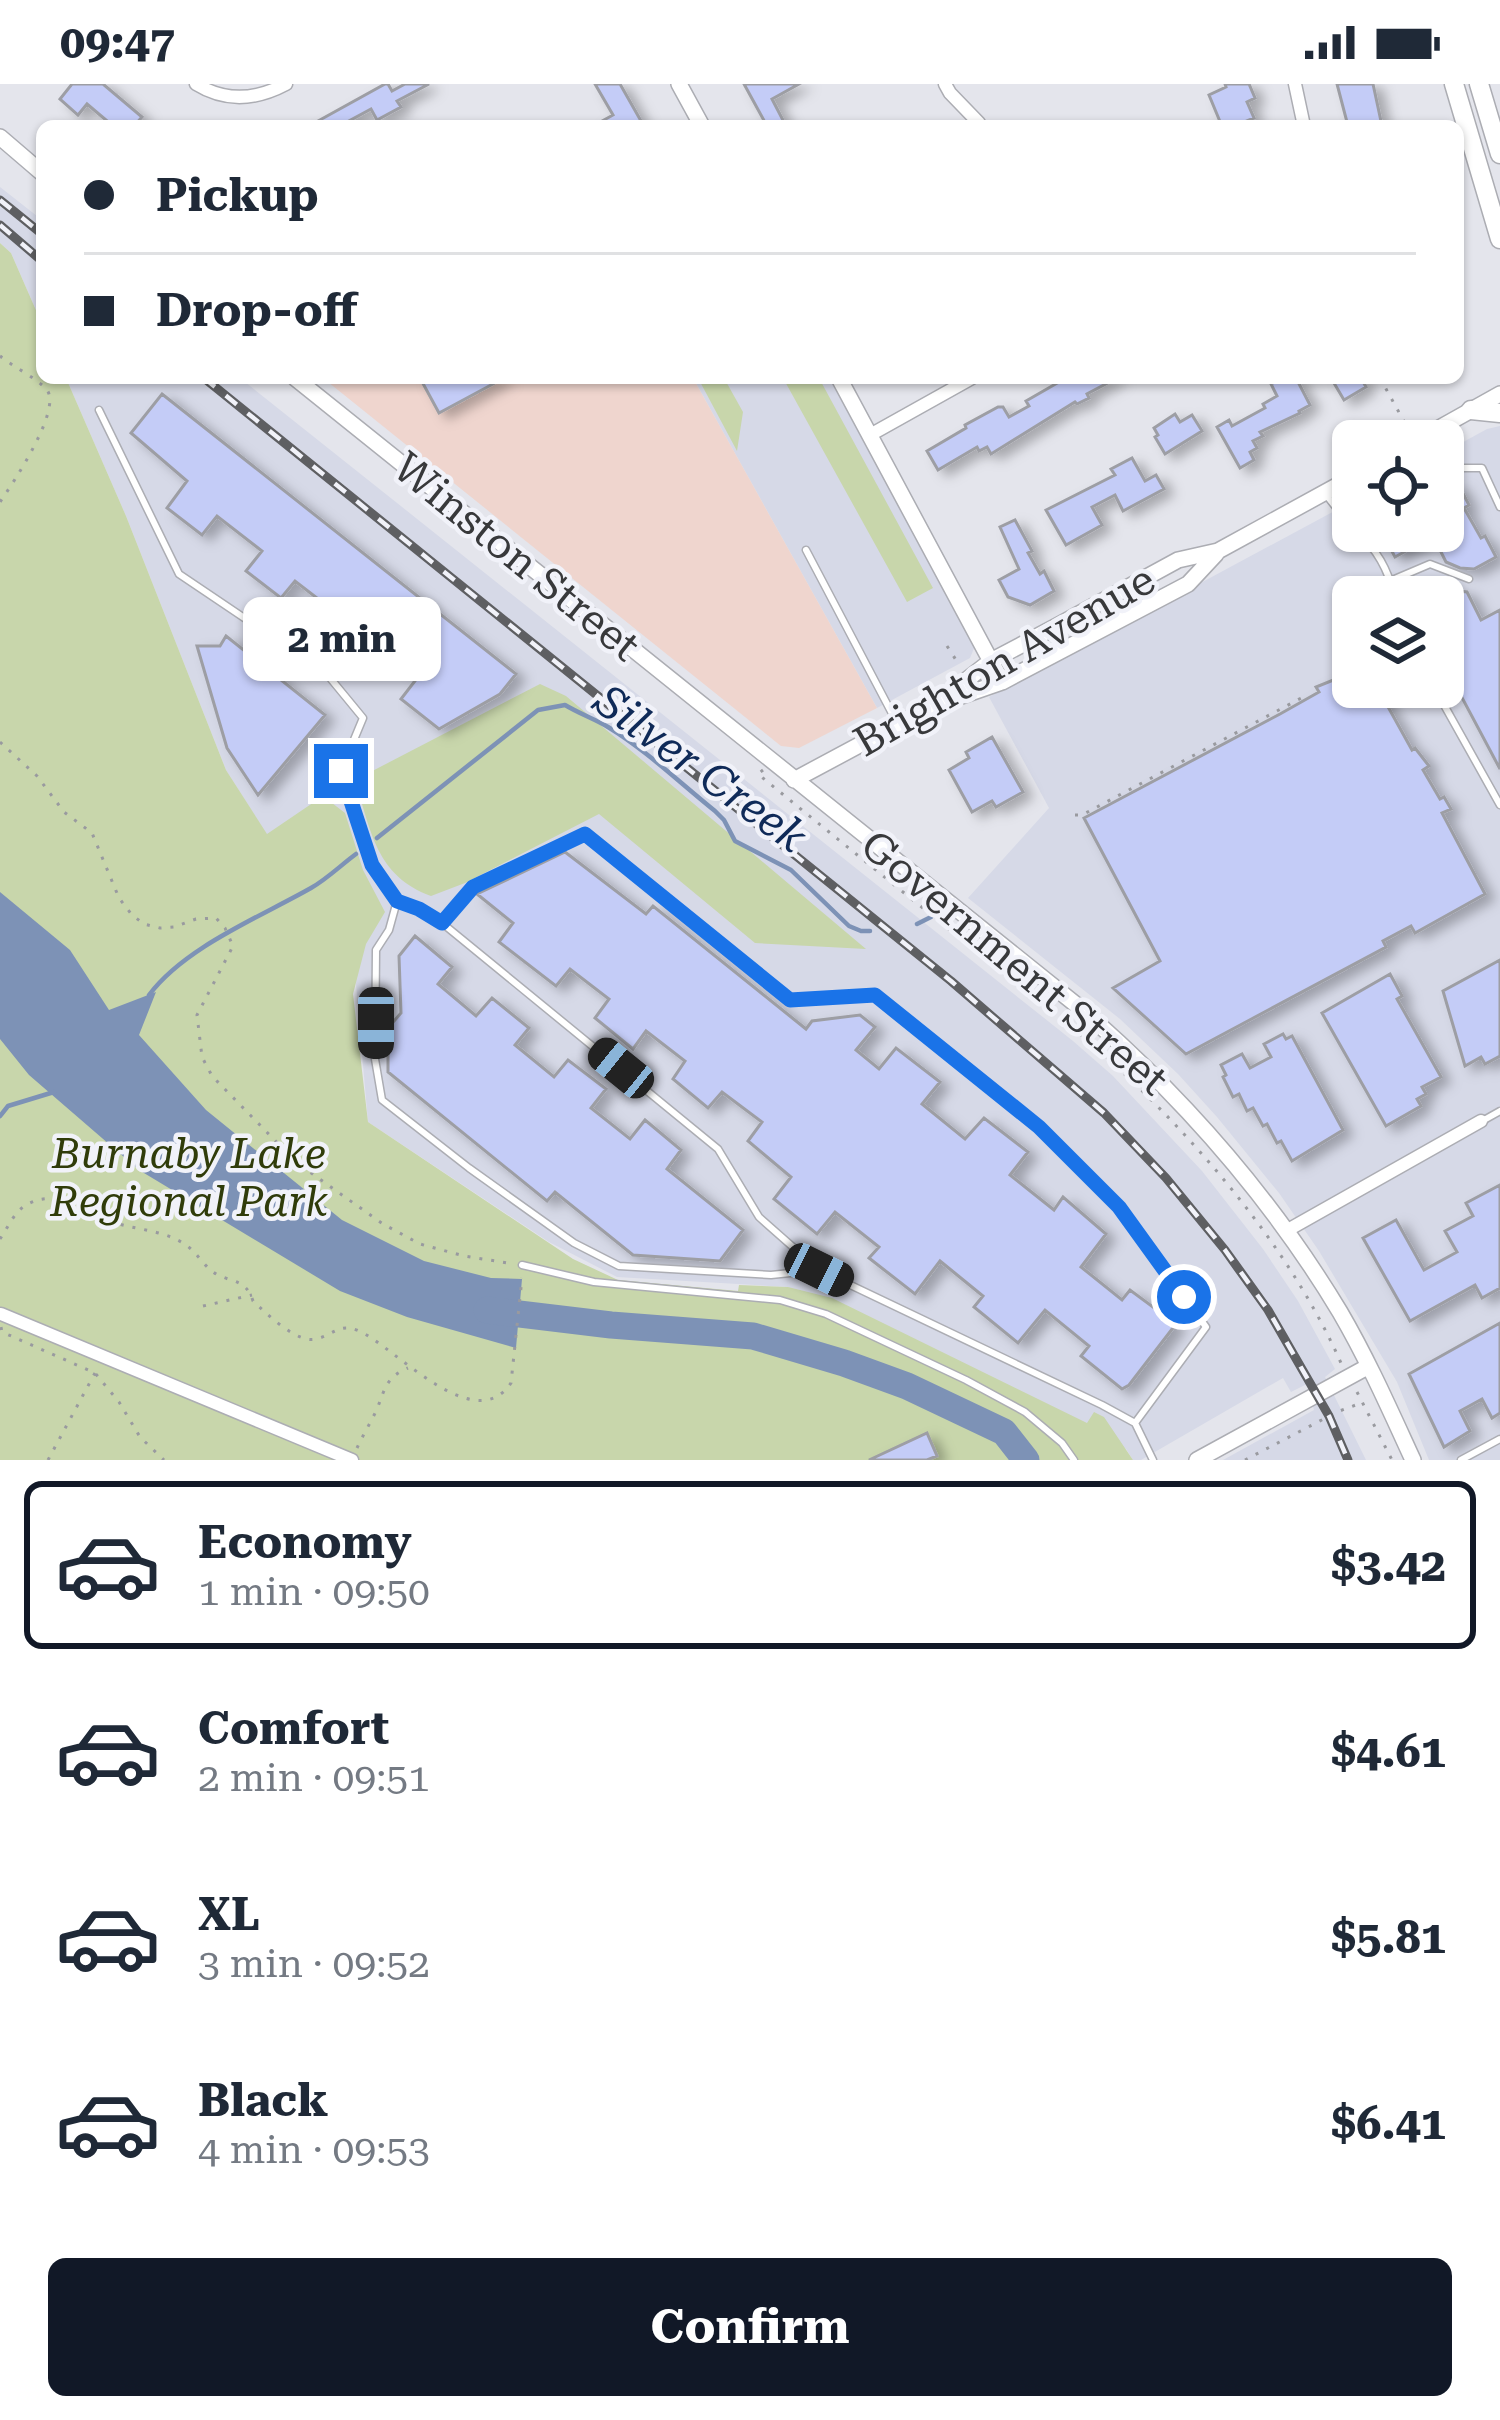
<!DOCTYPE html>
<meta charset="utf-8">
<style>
body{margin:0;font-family:"Roboto Serif",serif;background:#f6f6f7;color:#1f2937;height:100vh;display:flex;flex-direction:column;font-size:45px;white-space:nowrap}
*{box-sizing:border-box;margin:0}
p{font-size:39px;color:#747a83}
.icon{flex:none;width:66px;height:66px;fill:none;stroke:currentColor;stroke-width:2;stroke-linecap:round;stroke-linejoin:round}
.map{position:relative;height:1376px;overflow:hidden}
.drawer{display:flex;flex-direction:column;background:#fff;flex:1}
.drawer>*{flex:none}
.hud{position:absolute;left:36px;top:36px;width:1428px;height:264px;border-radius:18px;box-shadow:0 3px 9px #0004;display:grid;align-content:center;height:264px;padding:0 48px;background:#fff}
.tools{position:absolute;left:1332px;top:336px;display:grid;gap:24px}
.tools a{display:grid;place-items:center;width:132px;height:132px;border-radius:18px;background:#fff;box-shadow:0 3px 9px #0004;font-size:60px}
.end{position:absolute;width:54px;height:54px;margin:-27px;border:15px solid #1a73e8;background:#fff;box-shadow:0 0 0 6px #fff}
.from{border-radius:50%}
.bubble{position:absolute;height:84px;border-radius:18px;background:#fff;box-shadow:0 3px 9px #0004;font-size:39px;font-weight:700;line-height:84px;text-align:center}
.car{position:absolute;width:36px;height:72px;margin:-36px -18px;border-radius:15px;box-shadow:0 0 9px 3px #0007;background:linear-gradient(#222 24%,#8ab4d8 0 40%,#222 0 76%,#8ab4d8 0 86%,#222 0)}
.hud b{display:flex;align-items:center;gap:42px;height:114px;font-size:45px}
.hud b+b{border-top:3px solid #e0e1e3}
.hud i{width:30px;height:30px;background:#1f2937}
ul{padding:21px 0 0;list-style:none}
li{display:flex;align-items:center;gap:36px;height:168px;margin:0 24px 18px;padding:0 24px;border:6px solid transparent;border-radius:18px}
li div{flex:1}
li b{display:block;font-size:45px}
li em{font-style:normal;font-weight:700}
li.current{border-color:#111827}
li>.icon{width:108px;height:108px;stroke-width:1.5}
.button{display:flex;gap:24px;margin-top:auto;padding:24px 48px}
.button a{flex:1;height:138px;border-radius:18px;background:#111827;color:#fff;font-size:48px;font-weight:700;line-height:138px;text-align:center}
.status{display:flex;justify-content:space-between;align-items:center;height:84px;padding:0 60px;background:#fff;direction:ltr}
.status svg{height:33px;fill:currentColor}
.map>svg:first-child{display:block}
.built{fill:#d6d9e7;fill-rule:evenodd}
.industrial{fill:#efd5ce}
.green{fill:#c8d6ab}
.water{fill:#7d92b6}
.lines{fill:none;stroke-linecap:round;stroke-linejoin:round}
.stream{stroke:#7d92b6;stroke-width:4.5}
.river{stroke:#7d92b6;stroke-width:27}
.building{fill:#c4ccf7;stroke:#9d9ea4;stroke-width:3;filter:url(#shadow)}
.service-casing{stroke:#acadb3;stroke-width:9}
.minor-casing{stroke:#acadb3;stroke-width:15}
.tertiary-casing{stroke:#acadb3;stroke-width:18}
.primary-casing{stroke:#acadb3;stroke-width:21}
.path{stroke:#999a9f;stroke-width:3;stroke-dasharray:3 9;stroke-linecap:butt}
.service{stroke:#fff;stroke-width:6}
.minor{stroke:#fff;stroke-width:12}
.tertiary{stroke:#fff;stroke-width:15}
.primary{stroke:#fff;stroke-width:18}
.rail-casing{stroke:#5e5f62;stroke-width:9}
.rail{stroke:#f1f2f9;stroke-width:4.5;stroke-dasharray:14;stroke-linecap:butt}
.route{stroke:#1a73e8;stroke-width:15}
.labels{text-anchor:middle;stroke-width:9;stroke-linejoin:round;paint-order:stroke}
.street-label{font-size:42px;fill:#38393b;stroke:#f1f2f9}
.park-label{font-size:42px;font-style:italic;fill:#303c0a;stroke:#f1f2f9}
.water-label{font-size:45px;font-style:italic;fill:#0f2a58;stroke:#f1f2f9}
</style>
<div class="status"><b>09:47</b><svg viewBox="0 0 49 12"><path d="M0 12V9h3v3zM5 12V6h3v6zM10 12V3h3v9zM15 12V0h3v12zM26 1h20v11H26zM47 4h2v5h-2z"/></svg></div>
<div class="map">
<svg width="1500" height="1376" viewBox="0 0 1500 1376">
<defs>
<filter id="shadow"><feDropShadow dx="9" dy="5.5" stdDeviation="6" flood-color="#0004"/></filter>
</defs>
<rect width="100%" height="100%" fill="#e4e5ec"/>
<path class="built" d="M0 103 42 136V240L11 169 0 159Z
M66 294H240L1073 957 1113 992 1202 1087 1263 1165 1298 1217 1335 1285 1325 1293 1366 1376H1223L1314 1326 1307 1300 1291 1308 1283 1294 1141 1376H1133L1126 1365 788 1203 617 1193 549 1158 368 1038 350 831 267 751 226 686 126 432Z
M693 294H829L975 562 970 574 877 624Z
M1500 342V1376H1429L1397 1298 1319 1167 1279 1109 1217 1033 1178 990 1120 935 968 814 1049 724 989 613 1353 417V447H1443V369L1487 345ZM1353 513H1443V603H1353Z"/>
<path class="industrial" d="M323 294H693L877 624 799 664 781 662Z"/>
<path class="green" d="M0 159 11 169 42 240V294H66L126 432 226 686 267 750 323 712 345 729 363 786 385 828 366 860 353 910 368 1038 573 1175 618 1196 738 1207 739 1201 788 1203 832 1214 1087 1339 1094 1328 1104 1333 1133 1376H0Z
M698 294H724L743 328 737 367Z
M783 294H819L933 504 907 518Z
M540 600 566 612 866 865 755 859 599 730 465 799 431 812C376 792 371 747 355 696Z"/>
<path class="water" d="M0 808 70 866 109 926 156 908 139 951 206 1026 342 1136 424 1177 491 1194 522 1195 516 1264 407 1233 340 1207 139 1086 29 991 0 955Z"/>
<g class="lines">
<path class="stream" d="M377 754 538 626 565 621C580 630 595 635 608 643 646 666 680 699 715 727L724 736 735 757 791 786 849 842 861 847H870
M917 840 931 833
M149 911C185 863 260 833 311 804 327 795 341 781 356 770
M0 1032 8 1022 54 1008"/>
<path class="river" d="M487 1226 611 1241 753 1252 844 1279 907 1302 1004 1348 1026 1376"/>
</g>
<path class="building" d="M72 0H103L142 33 134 42H113L87 20 78 31 60 15Z
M385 0H388L392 7 405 0H429L397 17 401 23 377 36 371 25 349 37 351 42H309Z
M595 0H620L641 37 632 42H593L613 31Z
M744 0H799L772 15 786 42H767Z
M1225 0H1249L1255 14 1247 18 1254 34 1235 42H1227L1225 38 1221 40 1209 11 1226 3Z
M1337 0H1373L1382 42H1348Z
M420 294H504L439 329Z
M1066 294H1117L1087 310 1089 314 1077 320 1075 318 991 370 987 363 979 367 977 363 938 386 927 367 966 344 965 341 998 323H1003L1009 333 1029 322 1026 317Z
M1283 294H1296L1310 321 1299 327 1300 329 1260 348 1263 352 1253 357 1257 364 1250 368 1254 376 1240 384 1217 343 1229 336 1232 342 1265 324 1263 320 1277 312 1271 300Z
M1331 294H1361L1366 303 1344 316Z
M162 310 516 590 500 610 439 645 401 615 418 593 375 560 359 580 322 552 339 531 295 497 281 514 246 487 262 467 217 432 202 451 167 424 187 397 131 349Z
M1175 330 1180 338 1192 331 1202 347 1165 370 1155 353 1158 351 1154 344Z
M1132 374 1145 397 1156 391 1164 405 1123 427 1115 411 1092 423 1102 441 1066 461 1046 426 1115 391 1111 385Z
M1458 400 1469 421 1464 424 1481 454 1485 452 1496 473 1474 485 1460 484 1446 478 1433 452 1395 473 1381 447H1443V408Z
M1015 436 1032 467 1028 469 1040 490 1044 487 1054 507 1030 521 1008 513 999 496 1019 485 1000 443Z
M1443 505 1467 508 1481 536 1500 526V685L1443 578Z
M226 552 325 631 258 711 227 664 197 562H220Z
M1353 588V603H1377L1412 666 1415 664 1429 682 1423 686 1440 715 1444 713 1451 725 1442 729 1485 810 1415 849 1411 842 1383 857 1386 863 1186 970 1113 904 1160 877 1084 734 1280 630 1319 608 1316 603Z
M992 653 1023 708 996 723 992 717 972 728 949 686 969 674 966 668Z
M565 768 646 830 653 822 806 945 812 937 860 931 875 943 856 966 879 985 896 964 940 998 922 1020 965 1055 984 1034 1028 1068 1010 1091 1054 1126 1063 1113 1106 1150 1081 1183 1122 1216 1130 1206 1176 1240 1129 1301 1122 1305 1081 1272 1089 1262 1045 1226 1018 1259 974 1223 983 1212 940 1177 915 1210 869 1174 879 1163 835 1128 817 1150 774 1115 791 1093 748 1057 762 1038 722 1008 708 1024 673 995 685 977 646 947 633 965 595 934 609 915 570 885 556 902 499 858 513 839 477 810Z
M415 852 452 883 438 900 476 932 492 914 529 944 515 961 554 993 568 976 606 1005 591 1024 630 1055 645 1036 681 1066 667 1085 743 1146 720 1177 633 1171 555 1108 547 1117 388 988V944L401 929 399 872Z
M1500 876V972L1485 980 1481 973 1465 982 1443 907Z
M1390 890 1402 912 1397 915 1441 993 1422 1003 1426 1010 1417 1015 1421 1022 1386 1042 1322 929Z
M1283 950 1286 955 1292 952 1343 1046 1292 1077 1281 1057 1277 1059 1267 1040 1263 1042 1253 1024 1247 1027 1239 1010 1233 1013 1223 993 1226 991 1221 981 1242 970 1250 984 1271 973 1264 960Z
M1500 1101V1204L1482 1214 1475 1201 1410 1237 1363 1154 1396 1136 1424 1186 1457 1168 1445 1147 1473 1132 1466 1119Z
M1500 1239V1329L1492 1334 1482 1315 1460 1327 1470 1347 1444 1363 1409 1290Z
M927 1349 937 1372 927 1376H869Z"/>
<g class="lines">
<g class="service-casing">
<path id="service" d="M99 326 179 490 326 589 363 634 341 687 372 781 397 817 419 825 442 839 718 1065 759 1133 819 1186 1102 1321 1135 1339 1153 1376
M1443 395 1463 384H1482L1500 423
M1327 412 1353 445
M1355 447C1377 464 1388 486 1395 513
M806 466 896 637
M1390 497 1430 480 1469 495
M1434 603 1500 721
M397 817 389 846 376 866 375 975 382 1016 469 1084 574 1159 619 1182 771 1191 819 1186
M442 839 473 803 585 750 790 916 875 911 1039 1043 1119 1122 1206 1243 1135 1339
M1484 1036 1500 1027
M522 1181 594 1198 780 1216 826 1230 966 1296 1025 1328 1062 1359 1074 1376
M1461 1376 1500 1355"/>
</g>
<g class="minor-casing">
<path id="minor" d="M196 0C225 18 256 16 286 0
M945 0 950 9 979 39
M1295 0 1304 42
M870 351 972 294
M1286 1147 1481 1037
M1 1230 352 1376"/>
</g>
<g class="tertiary-casing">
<path id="tertiary" d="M679 0 702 42
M0 53 42 89
M295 294 1079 923C1181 1011 1270 1112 1340 1228 1368 1276 1390 1326 1413 1376
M839 294 1002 598
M1416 357 1500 310
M950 616 1002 598 1188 500 1216 470
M794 696 934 621 991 577 1057 542 1178 476 1218 467 1353 393
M1197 1376 1369 1282"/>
</g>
<g class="primary-casing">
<path id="primary" d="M1454 0 1500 155
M1479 0 1500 70
M1471 326 1500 329"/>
</g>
<path class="path" d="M0 272C12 282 38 295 47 306 62 326 13 399 0 418
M1380 294 1406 341
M947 562 958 579
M0 658 37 692 64 728 92 749 119 814 132 831 144 840 160 844 174 843 196 835 216 834 225 844 233 862 197 931 202 973 212 992 297 1079 383 1140 420 1160 464 1172 514 1180
M763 686 758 690C841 758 924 825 1008 893 1036 916 1066 937 1094 962 1190 1047 1289 1161 1341 1279
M1075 731H1082L1305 612
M0 1155C9 1142 15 1125 30 1119 61 1104 90 1132 119 1140 141 1146 163 1147 183 1159 197 1167 204 1184 218 1191 235 1199 246 1196 253 1217 266 1229 297 1260 316 1255 334 1251 339 1238 359 1247 395 1263 474 1354 511 1299L522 1194
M203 1222 252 1211
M1 1243 2 1248 95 1289 119 1318 140 1353 164 1376
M1357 1308 1392 1376
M357 1364C363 1351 371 1338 377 1325 385 1305 386 1293 408 1284
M48 1376 95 1289
M1245 1376 1337 1328 1361 1319"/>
<use href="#service" class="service"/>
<use href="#minor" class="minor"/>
<use href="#tertiary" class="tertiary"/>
<use href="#primary" class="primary"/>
<g class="rail-casing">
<path id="rail" d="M0 116 42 150
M0 141 42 177
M204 294 951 897 1104 1029 1166 1094 1225 1166 1268 1226 1329 1332 1348 1376"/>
</g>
<use href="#rail" class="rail"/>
</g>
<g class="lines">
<path class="route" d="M341 687 372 781 397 817 419 825 442 839 473 803 585 750 790 916 875 911 1039 1043 1119 1123 1184 1213"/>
</g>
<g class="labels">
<g class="street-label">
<text transform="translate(517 472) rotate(39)" y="15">Winston Street</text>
<text transform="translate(1004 576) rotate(-30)" y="15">Brighton Avenue</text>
<text transform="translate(1015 878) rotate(40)" y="15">Government Street</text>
</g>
<g class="park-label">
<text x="189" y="1084">Burnaby Lake<tspan x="189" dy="48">Regional Park</tspan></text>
</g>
<g class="water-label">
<text transform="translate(701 684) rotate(36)" y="16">Silver Creek</text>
</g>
</g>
</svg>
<div class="tools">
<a><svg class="icon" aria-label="locate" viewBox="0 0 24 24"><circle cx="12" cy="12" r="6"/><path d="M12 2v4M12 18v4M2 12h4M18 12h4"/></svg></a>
<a><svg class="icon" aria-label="layers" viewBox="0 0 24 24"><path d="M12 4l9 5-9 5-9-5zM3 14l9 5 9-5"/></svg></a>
</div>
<i class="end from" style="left:1184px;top:1213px"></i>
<i class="end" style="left:341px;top:687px"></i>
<div class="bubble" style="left:243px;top:513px;width:198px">2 min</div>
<i class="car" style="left:376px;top:939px;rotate:180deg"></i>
<i class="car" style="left:621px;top:984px;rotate:309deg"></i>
<i class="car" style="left:819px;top:1186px;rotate:116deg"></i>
<div class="hud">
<b><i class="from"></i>Pickup</b>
<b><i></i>Drop-off</b>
</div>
</div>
<section class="drawer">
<ul>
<li class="current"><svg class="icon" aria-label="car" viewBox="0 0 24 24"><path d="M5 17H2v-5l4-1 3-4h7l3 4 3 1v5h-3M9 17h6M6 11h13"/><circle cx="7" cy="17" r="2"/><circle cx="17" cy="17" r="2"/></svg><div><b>Economy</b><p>1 min · 09:50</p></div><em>$3.42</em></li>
<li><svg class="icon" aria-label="car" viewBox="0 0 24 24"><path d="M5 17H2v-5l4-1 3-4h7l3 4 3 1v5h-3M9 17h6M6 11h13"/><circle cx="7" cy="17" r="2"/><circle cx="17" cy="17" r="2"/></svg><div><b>Comfort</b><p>2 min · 09:51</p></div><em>$4.61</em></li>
<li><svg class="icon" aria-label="car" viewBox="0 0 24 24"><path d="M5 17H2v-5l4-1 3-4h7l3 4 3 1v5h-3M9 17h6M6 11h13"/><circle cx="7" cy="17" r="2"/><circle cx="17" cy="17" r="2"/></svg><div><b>XL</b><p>3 min · 09:52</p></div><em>$5.81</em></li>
<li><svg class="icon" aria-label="car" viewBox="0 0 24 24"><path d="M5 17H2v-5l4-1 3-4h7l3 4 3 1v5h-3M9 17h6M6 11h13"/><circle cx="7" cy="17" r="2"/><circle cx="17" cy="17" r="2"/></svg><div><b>Black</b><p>4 min · 09:53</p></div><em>$6.41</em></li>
</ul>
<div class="button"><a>Confirm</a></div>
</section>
